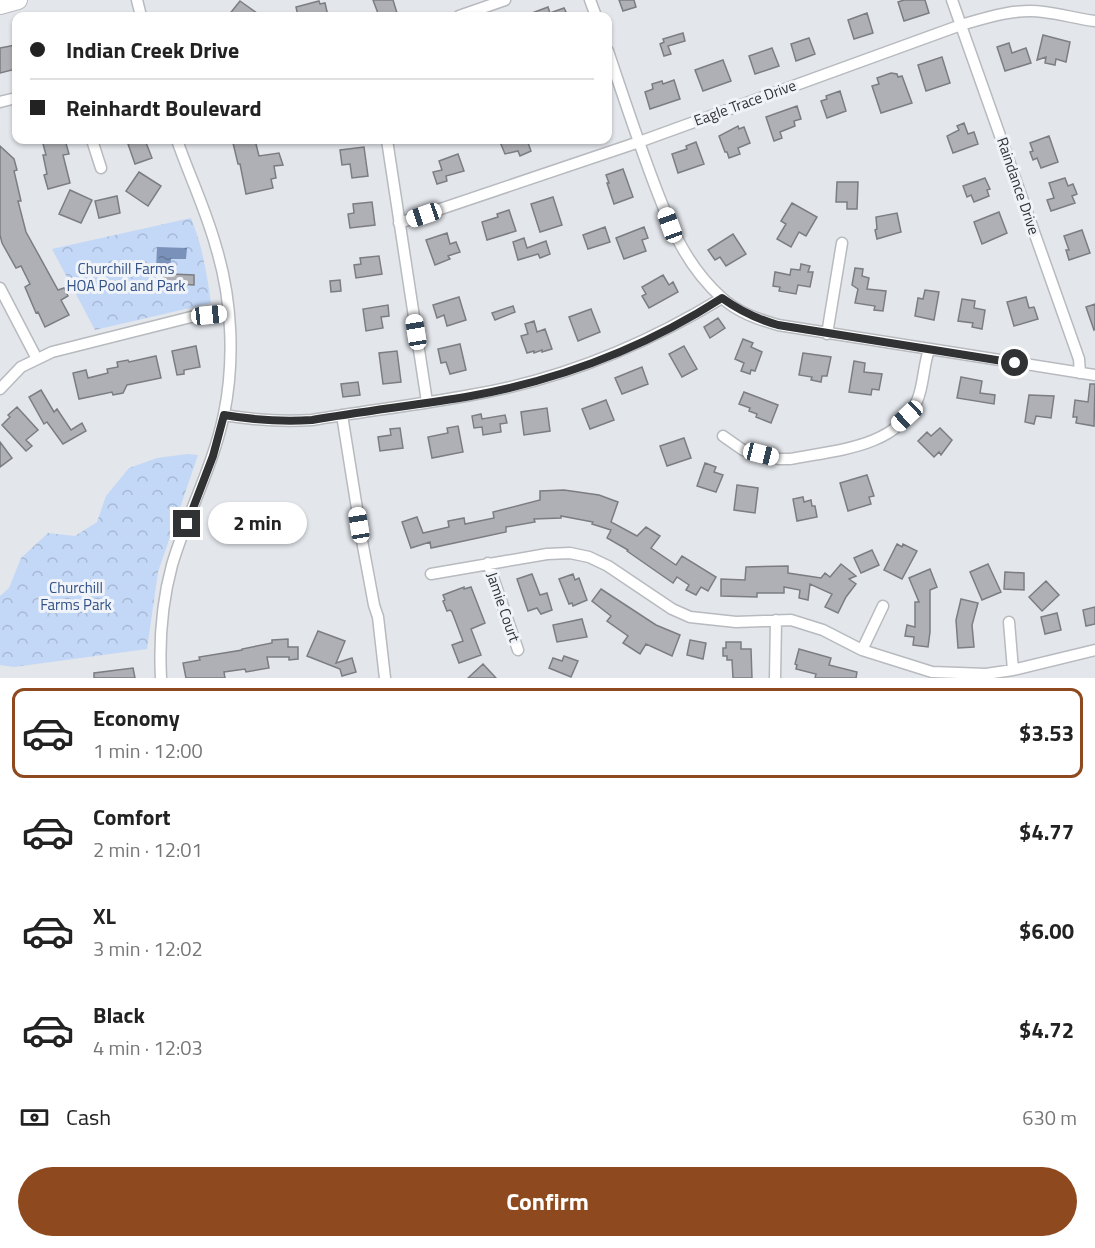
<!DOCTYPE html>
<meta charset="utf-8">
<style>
body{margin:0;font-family:"Titillium Web",sans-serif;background:#f2f2f2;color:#222;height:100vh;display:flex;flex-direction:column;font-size:22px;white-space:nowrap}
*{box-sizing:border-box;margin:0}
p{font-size:20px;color:#767676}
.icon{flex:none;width:33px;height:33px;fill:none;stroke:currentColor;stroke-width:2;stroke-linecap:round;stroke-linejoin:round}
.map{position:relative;height:678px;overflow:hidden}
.details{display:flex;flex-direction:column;background:#fff;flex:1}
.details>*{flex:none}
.top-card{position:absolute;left:12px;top:12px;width:600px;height:132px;border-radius:12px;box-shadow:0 2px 4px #0004;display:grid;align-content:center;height:132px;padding:0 18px;background:#fff}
.end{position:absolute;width:27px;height:27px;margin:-14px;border:8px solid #313234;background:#fff;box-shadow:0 0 0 3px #fff}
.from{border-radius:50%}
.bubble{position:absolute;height:42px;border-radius:21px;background:#fff;box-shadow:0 2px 4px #0004;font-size:20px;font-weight:700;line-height:42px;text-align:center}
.car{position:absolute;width:18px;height:36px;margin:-18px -9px;border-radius:8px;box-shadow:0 0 4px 2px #0007;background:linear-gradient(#fff 24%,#345 0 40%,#fff 0 76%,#345 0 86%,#fff 0)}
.top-card b{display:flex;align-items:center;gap:21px;height:57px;font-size:22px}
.top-card b+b{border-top:2px solid #e0e0e0}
.top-card i{width:15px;height:15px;background:#222}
ul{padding:10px 0 0;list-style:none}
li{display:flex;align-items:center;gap:18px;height:90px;margin:0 12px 9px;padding:0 6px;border:3px solid transparent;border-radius:12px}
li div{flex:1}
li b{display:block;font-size:22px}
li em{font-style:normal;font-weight:700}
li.selected{border-color:#8e4a1e}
li>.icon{width:54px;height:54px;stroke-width:1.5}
.pay{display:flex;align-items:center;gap:15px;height:66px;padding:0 18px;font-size:22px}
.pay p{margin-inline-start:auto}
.action{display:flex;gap:12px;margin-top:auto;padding:12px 18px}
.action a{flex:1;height:69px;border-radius:36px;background:#8e4a1e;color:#fff;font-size:24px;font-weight:700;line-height:69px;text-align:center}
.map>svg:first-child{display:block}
.park{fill:url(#park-crowns)}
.water{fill:url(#water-ripples)}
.building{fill:#aeb0b5;stroke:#7b7d82;stroke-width:1.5}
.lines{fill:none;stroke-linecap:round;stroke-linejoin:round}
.street-casing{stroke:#b7babe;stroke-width:13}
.primary-casing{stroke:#b7babe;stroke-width:20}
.street{stroke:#fff;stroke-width:10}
.primary{stroke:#fff;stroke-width:18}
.route{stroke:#313234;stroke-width:8}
.labels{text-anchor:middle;stroke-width:6;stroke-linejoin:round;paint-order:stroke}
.street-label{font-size:15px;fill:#313234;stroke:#f0f3f8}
.park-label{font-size:15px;fill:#325187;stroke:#f0f3f8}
</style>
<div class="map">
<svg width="1095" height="678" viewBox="0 0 1095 678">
<defs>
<pattern id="park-crowns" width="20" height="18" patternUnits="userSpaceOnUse" patternTransform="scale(1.5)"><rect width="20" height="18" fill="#c3d7f7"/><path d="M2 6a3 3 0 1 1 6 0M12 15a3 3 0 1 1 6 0" fill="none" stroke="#a8b9d4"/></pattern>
<pattern id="water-ripples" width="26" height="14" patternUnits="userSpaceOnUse" patternTransform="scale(1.5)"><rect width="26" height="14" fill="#7a92ba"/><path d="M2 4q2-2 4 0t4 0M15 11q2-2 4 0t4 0" fill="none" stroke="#657898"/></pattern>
</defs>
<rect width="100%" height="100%" fill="#e3e6eb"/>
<path class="park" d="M191 218C202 245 207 274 211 303L95 330 52 249Z
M187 454 198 455 158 572 147 649 14 667 0 665V596L9 588 21 558 48 533 75 536 97 522 106 496 129 468 157 458Z"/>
<path class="water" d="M157 247 187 248 186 259H171L170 270 156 269Z"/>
<path class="building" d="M373 0H393L397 13 386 16H379Z
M619 0H634L636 7 623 11Z
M904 0H925L929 13 904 21 898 2Z
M240 1 261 16H228Z
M319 1 320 4 325 3 328 16H298L296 7Z
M548 7 550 13 564 8 568 16H524Z
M867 13 873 33 854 39 848 20Z
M683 33 685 41 668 46 671 54 664 56 660 44 664 42 663 39Z
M1043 35 1070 42 1066 62 1056 59 1055 65 1045 63 1046 57 1037 60Z
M809 38 815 54 796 61 791 44Z
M1009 43 1012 53 1026 48 1031 63 1005 71 997 47Z
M16 45V69L0 73V48Z
M772 48 779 66 755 74 749 56Z
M942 57 950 83 926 91 918 65Z
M723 60 731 81 703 91 695 70Z
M891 73 897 74 898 77 902 76 912 103 881 113 872 86 879 84 877 78Z
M674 80 680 99 650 109 645 92 653 89 652 84 662 81 663 84Z
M840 91 846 111 827 118 821 101 827 99 826 96Z
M797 106 801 119 794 121 795 126 780 132 782 138 774 141 766 117Z
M964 123 968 134 974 132 978 144 953 153 947 136 959 130 957 126Z
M738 126 739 129 744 127 750 143 738 148 740 154 729 158 727 152H725L719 136Z
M1049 136 1058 162 1041 168 1037 158 1033 160 1030 152 1033 151 1030 143Z
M42 140H65L69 154 63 155 70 183 48 189 44 175 47 174 43 155H46Z
M140 140H145L152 158 135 164 128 144Z
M246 140H255L259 156 279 153 283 165 274 166 276 178 271 179 273 188 246 194 240 164H238L233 143Z
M507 140H527L531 151 520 156 518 151 505 154 500 142Z
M696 142 704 164 678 173 672 154 687 149 686 146Z
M0 146 14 159 17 170 14 171 21 201H18L26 232 58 290 64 288 68 296 61 300 69 315 45 327 38 312 36 313 25 287 30 284 21 266 16 268 2 243 0 235Z
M364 147 368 176 352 178 350 164 342 165 340 150Z
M458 154 464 171 446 176 447 181 437 184 433 172 442 170 439 161Z
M623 169 633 197 614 204 607 183H609L606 175Z
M139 172 161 186 148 206 126 191Z
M985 178 990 189 987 190 989 196 974 202 971 195 967 197 963 186Z
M1065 178 1068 186 1073 184 1077 194 1072 196 1075 203 1051 211 1047 200 1054 198 1049 183Z
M837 182H858L857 209H847V202H836Z
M70 190 92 200 81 223 59 214Z
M117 196 120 213 99 218 95 201Z
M553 197 562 225 540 232 531 204Z
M372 202 375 225 350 228 348 214 354 213 353 204Z
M792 203 817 217 806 236 799 232 791 247 777 239 786 224 781 221Z
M509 210 516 231 487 240 482 222 498 217 497 214Z
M999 212 1007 233 982 244 974 222Z
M897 213 901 232 877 239 875 230 877 229 876 217Z
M605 227 610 242 588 249 583 235Z
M644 227 648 238 642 240 646 251 624 259 616 238Z
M1082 230 1090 253 1069 260 1066 250H1069L1064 236Z
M447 233 450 244 456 242 460 252 448 256 450 259 435 265 426 240Z
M733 234 746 254 726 266 720 257 715 260 708 250Z
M524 238 527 248 546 241 550 254 540 258 538 254 518 260 513 242Z
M379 256 382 274 356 278 354 265 361 264 360 258Z
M801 264 810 266 808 272H813L810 287 798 285 796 294 779 291 780 287 773 286 775 272 790 275 791 269 800 270Z
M855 268 863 269 862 276 869 278 867 289 886 291 883 311 874 310 875 306 855 303 858 289 852 285Z
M171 274 194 275V285L163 283 164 276H171Z
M663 275 669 285 673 282 678 292 649 308 642 296 646 294 642 287Z
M340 280 341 291 331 292 330 281Z
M925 290 939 292 934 320 915 316 918 298 923 299Z
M459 297 466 320 447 326 444 315 437 318 433 305Z
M1026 297 1029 308 1034 307 1038 319 1014 326 1007 302Z
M962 299 975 301 974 308 985 310 982 329 972 327 973 323 958 321Z
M1095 304V329L1094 330 1086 307Z
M388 305 389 316 381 317 383 328 366 331 363 309Z
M513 306 515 312 495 320 492 313Z
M591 309 600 332 578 341 569 317Z
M718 318 725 328 710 338 704 327Z
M534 321 537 332 545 329 552 349 542 352V350L534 353V351L527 353 521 336 528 334 525 324Z
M743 339 753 343 751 347 762 352 755 371 751 370 750 374 741 371 744 363 735 359Z
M460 344 466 370 450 374 446 362 441 363 438 349Z
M196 346 200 367 184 370V374L177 375 172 351Z
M684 346 697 369 682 377 669 354Z
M397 351 401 382 383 384 379 353Z
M803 353 831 357 827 376H822L821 382 811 380 812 377 799 375Z
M156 356 161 378 127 385 123 393 113 395 112 392 79 399 73 373 86 370 88 378 108 373 107 369 118 367 117 362 128 360 129 362Z
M854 361 865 363 864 372 882 374 879 390 872 389 871 395 849 392Z
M642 367 648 384 622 394 615 378Z
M961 377 982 381 980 393 995 395 994 404 957 398Z
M358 382 360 395 343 397 341 384Z
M1090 384H1095L1094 426 1076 423 1077 417H1073L1075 400 1088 402Z
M41 390 54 412 57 409 71 430 82 423 86 431 63 444 47 422 44 424 29 397Z
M744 392 778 405 771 423 756 417 757 414 749 411 750 408 739 404Z
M1029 395 1054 396 1051 418 1036 416 1034 424 1025 422Z
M606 400 614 420 590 429 582 409Z
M17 407 38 430 26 440 32 446 26 451 2 425 10 417 8 415Z
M547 408 550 431 524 435 521 412Z
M481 414 482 419 505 415 507 423 500 424 501 432 483 435 482 427 474 428 472 416Z
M458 426 463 452 432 458 428 437 448 433 447 428Z
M400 428 403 448 380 451 378 437 391 435 390 429Z
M940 428 952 440 941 455 939 452 934 457 918 441 927 432 931 436Z
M684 438 691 458 667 466 660 446Z
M0 442 12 458 0 467Z
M705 463 716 467 714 472 723 475 716 492 697 486Z
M867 475 874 496 869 497 871 504 848 511 840 483Z
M737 485 758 488 755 513 734 510Z
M564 490 599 495 618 502 611 522 637 536 646 527 660 536 651 548 676 565 682 556 716 577 708 591 701 587 696 595 686 590 689 585 677 577 673 583 627 551 628 550 607 538 611 530 592 524 593 522 561 516V518L534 519 535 522 506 527V532L431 548 430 542 411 548 402 522 417 517 423 533 449 527 448 521 464 518 465 524 494 518 493 512 540 500V491Z
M803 497 804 502 811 500 812 506H815L817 517 797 521 793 499Z
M897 544 902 547 903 544 917 551 902 579 884 570Z
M872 550 879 565 861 573 854 558Z
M841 564 856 576 849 579 856 584 846 597 838 613 825 607 832 594 810 584 808 600 799 598 800 590 784 587V593H757V597L721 596V579L745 580 746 567 788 566V573L821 578 825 573 830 577Z
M988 564 1001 592 982 600 970 572Z
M930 569 937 587 930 590V632L928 647 913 645 914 637 905 636 907 625 915 627V602H919L909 578Z
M1005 572 1024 573V590L1004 589Z
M532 574 540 595 547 593 552 610 541 614 537 608 528 611 517 579Z
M573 574 575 580 579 578 587 600 573 606 572 603 569 604 559 579Z
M1046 581 1059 595 1042 611 1029 597Z
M464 587V589L471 587 485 623 471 629 481 655 459 663 452 645 463 641 452 612 450 610 447 611 443 601 445 600 443 595Z
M601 589 656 625 680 635 672 656 646 644 640 654 623 643 628 636 607 621 611 616 592 601Z
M961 599 978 603 972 625 974 647 958 648 956 620Z
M1095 607V624L1086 626 1083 610Z
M1057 613 1061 630 1045 634 1041 617Z
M582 619 587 637 557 642 553 625Z
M318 631 345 641 336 663 352 658 356 672 342 676 340 669 307 656Z
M288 639V647H298V659L289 660V657H267L269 668 246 672 245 669 224 672 225 678H186L183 663 200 660 199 657 242 650V649L272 643V640Z
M690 640 706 643 703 659 687 655Z
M726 642H741V649H751L752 678H733L732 660H727V656H723V648H726Z
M799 649 831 658 829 665 857 672 856 678H815L816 674 796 669 797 665 795 664Z
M564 656 578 661 571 677 549 668 553 658 562 661Z
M483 664 496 678H468Z
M133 668 135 678H94V673Z"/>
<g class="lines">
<g class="street-casing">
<path id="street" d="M137 0 141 16
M590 0 596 16
M952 0 1079 359 1080 373
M459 16 505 0
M608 51C621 90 634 129 648 167 666 216 682 262 721 297 737 312 757 319 778 325L1095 375
M0 102 16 98
M92 140 101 168
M387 140 427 402
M399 223 639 142 961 25C988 17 1016 8 1044 12 1061 14 1078 19 1095 21
M0 288 37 359
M827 334 842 243
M0 389 21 367 52 352 195 316 228 313
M224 415C254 420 281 422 312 420 365 411 418 405 471 395 560 380 645 345 722 298
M342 415 363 546 374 605 378 617 385 678
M723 436 743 450 779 459H790C835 450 896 448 917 401 924 385 923 366 929 350
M488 563 518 650
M431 574 547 554 570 553 589 557 608 566 672 609 690 617 736 622 791 620 823 630 862 650 932 672 986 674 1013 670 1095 650
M1009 622 1013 670
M862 650 883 606
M161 678C159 640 162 602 172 565 187 514 213 467 224 414 235 360 232 299 216 247 206 210 189 175 177 140
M775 678 776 620"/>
</g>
<g class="primary-casing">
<path id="primary" d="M0 5 18 0"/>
</g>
<use href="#street" class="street"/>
<use href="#primary" class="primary"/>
</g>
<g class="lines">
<path class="route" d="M187 524 213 456 224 415C254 420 281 422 312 420 364 411 418 405 471 396 559 380 646 347 722 298 740 311 757 319 778 325L1015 363"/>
</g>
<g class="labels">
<g class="street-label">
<text transform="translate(745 103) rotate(-20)" y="5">Eagle Trace Drive</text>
<text transform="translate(1018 186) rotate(71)" y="5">Raindance Drive</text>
<text transform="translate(503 607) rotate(71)" y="5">Jamie Court</text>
</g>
<g class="park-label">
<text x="126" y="274">Churchill Farms<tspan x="126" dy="17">HOA Pool and Park</tspan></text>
<text x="76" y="593">Churchill<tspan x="76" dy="17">Farms Park</tspan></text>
</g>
</g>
</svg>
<i class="end from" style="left:1015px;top:363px"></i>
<i class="end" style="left:187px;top:524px"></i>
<div class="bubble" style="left:208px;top:502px;width:99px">2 min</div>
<i class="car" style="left:424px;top:215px;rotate:251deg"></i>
<i class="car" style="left:670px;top:225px;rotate:340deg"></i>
<i class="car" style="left:209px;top:315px;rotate:84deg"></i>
<i class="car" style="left:416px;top:332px;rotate:351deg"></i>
<i class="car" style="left:907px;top:416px;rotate:227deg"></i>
<i class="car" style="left:761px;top:454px;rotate:104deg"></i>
<i class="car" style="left:359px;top:525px;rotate:351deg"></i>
<div class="top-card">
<b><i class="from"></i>Indian Creek Drive</b>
<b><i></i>Reinhardt Boulevard</b>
</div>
</div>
<section class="details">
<ul>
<li class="selected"><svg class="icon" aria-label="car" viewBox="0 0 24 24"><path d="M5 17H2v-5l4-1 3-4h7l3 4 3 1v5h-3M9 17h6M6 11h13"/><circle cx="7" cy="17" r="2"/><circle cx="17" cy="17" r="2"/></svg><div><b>Economy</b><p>1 min · 12:00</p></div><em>$3.53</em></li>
<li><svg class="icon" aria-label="car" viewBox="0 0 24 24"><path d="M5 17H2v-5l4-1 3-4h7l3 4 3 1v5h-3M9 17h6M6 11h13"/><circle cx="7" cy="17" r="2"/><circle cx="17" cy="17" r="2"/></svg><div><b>Comfort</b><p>2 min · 12:01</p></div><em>$4.77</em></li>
<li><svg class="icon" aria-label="car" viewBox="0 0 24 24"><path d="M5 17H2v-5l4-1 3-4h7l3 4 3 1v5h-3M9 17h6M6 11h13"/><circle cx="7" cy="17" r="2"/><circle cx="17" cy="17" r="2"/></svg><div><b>XL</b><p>3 min · 12:02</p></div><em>$6.00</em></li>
<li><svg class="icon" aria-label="car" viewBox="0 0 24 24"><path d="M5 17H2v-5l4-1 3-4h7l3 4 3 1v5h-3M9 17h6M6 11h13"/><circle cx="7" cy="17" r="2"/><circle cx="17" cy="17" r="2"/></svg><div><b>Black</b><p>4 min · 12:03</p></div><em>$4.72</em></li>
</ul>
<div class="pay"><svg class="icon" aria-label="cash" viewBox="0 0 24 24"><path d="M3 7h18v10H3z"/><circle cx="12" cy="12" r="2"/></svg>Cash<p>630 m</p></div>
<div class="action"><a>Confirm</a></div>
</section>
